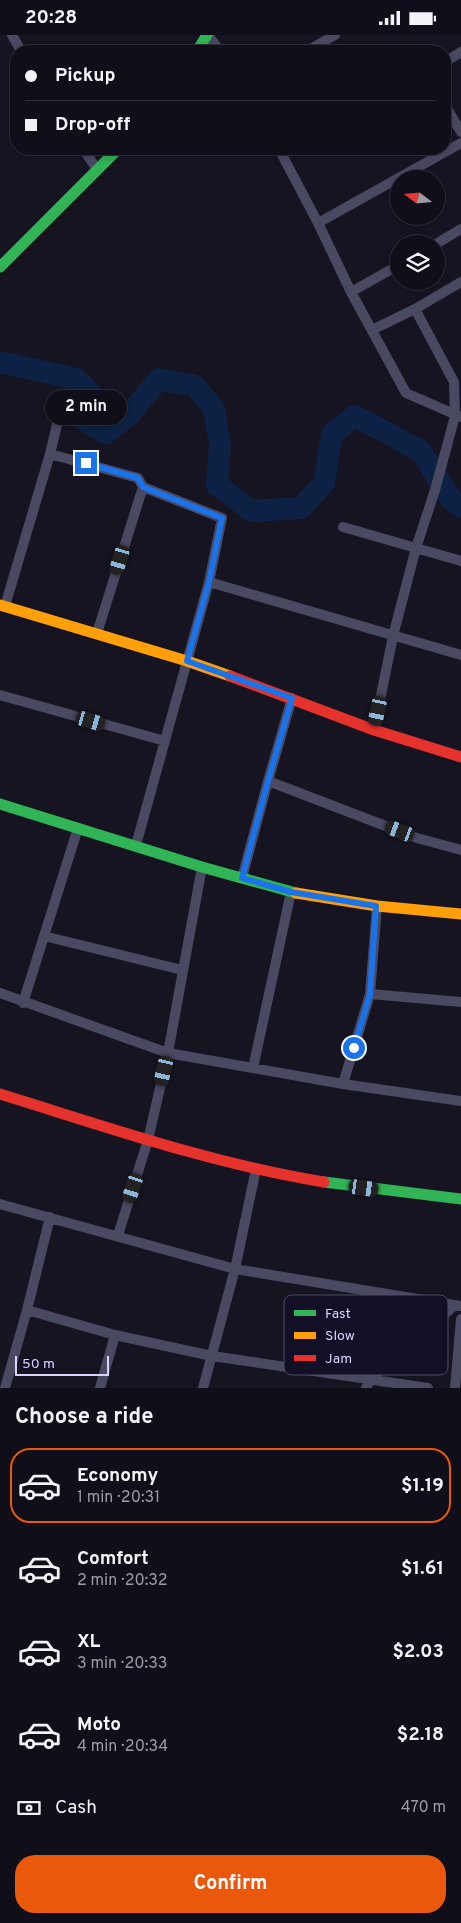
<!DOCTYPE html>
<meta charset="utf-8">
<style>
body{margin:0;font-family:Overpass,sans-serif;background:#191822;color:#f1f3f6;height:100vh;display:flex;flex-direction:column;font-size:19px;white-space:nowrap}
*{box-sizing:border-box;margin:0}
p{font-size:16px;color:#9c9ca2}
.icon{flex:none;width:28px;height:28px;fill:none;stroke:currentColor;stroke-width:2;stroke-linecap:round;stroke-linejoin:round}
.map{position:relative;height:1353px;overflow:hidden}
.panel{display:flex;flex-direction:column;background:#100f19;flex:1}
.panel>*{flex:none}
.guide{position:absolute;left:10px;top:10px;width:441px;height:110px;border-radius:20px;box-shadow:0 2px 8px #0003,0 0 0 1px #302f38;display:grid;align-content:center;height:110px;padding:0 15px;background:#100f19}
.needle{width:32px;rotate:286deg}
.controls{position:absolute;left:390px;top:135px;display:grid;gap:10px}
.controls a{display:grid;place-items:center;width:55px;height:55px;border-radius:50%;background:#100f19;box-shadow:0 2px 8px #0003,0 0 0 1px #302f38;font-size:25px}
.scale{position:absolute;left:15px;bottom:12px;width:94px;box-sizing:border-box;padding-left:5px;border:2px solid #d9d4ff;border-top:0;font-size:14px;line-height:18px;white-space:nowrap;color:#d9d4ff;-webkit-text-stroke:4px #130f26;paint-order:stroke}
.end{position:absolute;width:22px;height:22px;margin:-11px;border:6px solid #1a73e8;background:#fff;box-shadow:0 0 0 2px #fff}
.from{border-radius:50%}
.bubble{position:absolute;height:35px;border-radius:18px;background:#100f19;box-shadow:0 2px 8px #0003,0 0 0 1px #302f38;font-size:16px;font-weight:700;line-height:35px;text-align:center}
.car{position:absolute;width:15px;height:30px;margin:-15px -8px;border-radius:6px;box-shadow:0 0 4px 1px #0007;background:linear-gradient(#222 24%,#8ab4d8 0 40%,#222 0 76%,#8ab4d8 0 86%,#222 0)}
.guide b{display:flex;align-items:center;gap:18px;height:48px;font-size:19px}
.guide b+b{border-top:1px solid #302f38}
.guide i{width:12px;height:12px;background:#f1f3f6}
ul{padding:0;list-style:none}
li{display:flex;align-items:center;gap:15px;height:75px;margin:0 10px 8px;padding:0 5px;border:2px solid transparent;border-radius:20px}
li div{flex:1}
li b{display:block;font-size:19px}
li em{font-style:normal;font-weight:700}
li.on{border-color:#ea580c}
li>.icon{width:45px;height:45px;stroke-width:1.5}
h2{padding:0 15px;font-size:22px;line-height:60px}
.pay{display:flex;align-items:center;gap:12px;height:55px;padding:0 15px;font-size:19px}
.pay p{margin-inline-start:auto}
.button{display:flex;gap:10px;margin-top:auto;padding:10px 15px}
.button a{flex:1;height:58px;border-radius:20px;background:#ea580c;color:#fff;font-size:20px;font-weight:700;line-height:58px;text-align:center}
.status{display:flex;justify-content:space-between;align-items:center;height:35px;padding:0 25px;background:#100f19;direction:ltr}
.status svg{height:14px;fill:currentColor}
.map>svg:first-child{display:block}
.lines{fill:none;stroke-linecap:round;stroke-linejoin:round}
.river{stroke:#0d2144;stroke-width:22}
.street{stroke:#4a4962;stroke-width:10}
.fast{stroke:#30b455;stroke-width:11}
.slow{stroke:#ff9f0a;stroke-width:11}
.jam{stroke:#e5322d;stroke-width:11}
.route{stroke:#1a73e8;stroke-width:6}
.key{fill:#130f26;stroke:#4e4a67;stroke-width:1}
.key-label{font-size:14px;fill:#d9d4ff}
</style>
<div class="status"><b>20:28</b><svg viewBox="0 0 49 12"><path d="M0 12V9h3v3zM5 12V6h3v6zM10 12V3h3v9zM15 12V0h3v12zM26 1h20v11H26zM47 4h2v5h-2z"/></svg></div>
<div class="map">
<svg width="461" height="1353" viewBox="0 0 461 1353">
<rect width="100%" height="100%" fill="#161421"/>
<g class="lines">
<path class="river" d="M0 327 77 344 91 358 85 386 106 398 129 380 159 344 195 351 214 374 220 409 217 450 252 476 301 473 324 448 332 399 355 381 421 416 450 463 461 472"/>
<path class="street" d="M12 0 21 16
M208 0 220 16
M307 16 335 0
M445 27 461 17
M445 70 461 97
M83 114 97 134
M279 114 318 188 351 257 406 358 461 382
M318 188 461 108
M436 209 461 194
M351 257 399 230
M372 295 415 274 461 247
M50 419 138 443 143 452 97 598
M343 492 416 513 435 455 455 381 454 347 415 274
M209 547 461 620
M5 571 50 419 61 373
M0 660 165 706
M374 695 393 601 416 513 461 526
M268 746 417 803 461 815
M136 810 209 547 222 483 143 452
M242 843 268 746 292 663
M44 901 182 935
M0 958 168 1018 343 1049 461 1066
M370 959 461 967
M23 968 78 793
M253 1033 291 857
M343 1049 370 959 377 871
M0 1169 235 1234 461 1271
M118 1200 148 1105 168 1018 202 832
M27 1275 115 1300 212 1321 428 1353
M5 1353 27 1275 50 1182
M100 1353 115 1300
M203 1353 235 1234 256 1134
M366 1353 371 1344 455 1270
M455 1353 461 1284"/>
<path class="fast" d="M197 16 207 0
M0 232 118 114
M0 769 202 832 296 858
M324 1147 461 1164"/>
<path class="slow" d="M0 570 187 626 230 641
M296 858 377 871 461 879"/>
<path class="jam" d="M230 641 374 695 461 722
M0 1059C107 1092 213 1129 324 1147"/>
</g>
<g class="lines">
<path class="route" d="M86 428 138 443 143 452 222 483 209 547 187 626 292 663 268 746 242 843 291 857 376 871 370 959 354 1013"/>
</g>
<rect x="284" y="1260" width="164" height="80" rx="8" class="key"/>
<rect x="294" y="1275" width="22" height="6" fill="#30b455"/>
<rect x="294" y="1297" width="22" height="7" fill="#ff9f0a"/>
<rect x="294" y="1320" width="22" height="6" fill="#e5322d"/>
<g class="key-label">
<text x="325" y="1283">Fast</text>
<text x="325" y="1305">Slow</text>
<text x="325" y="1328">Jam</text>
</g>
</svg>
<div class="controls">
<a><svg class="needle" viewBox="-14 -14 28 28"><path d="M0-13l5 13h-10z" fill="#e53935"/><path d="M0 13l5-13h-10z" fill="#9c9ca2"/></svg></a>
<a><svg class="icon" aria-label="layers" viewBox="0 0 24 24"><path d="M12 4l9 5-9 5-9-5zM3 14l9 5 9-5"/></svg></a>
</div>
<div class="scale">50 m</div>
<i class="end from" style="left:354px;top:1013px"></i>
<i class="end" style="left:86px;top:428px"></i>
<div class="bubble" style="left:45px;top:355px;width:82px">2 min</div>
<i class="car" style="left:120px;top:525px;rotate:197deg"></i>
<i class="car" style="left:378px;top:676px;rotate:192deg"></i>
<i class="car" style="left:91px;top:686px;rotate:106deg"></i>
<i class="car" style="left:400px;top:796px;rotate:291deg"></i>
<i class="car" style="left:164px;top:1036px;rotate:193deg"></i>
<i class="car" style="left:133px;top:1153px;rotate:198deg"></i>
<i class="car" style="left:364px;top:1153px;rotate:98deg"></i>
<div class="guide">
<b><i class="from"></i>Pickup</b>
<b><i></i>Drop-off</b>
</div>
</div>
<section class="panel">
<h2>Choose a ride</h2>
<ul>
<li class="on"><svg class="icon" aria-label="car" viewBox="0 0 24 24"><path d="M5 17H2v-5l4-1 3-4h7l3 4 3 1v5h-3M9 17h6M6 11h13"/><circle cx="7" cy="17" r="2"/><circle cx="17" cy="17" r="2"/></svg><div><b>Economy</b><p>1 min · 20:31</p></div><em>$1.19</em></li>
<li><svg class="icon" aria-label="car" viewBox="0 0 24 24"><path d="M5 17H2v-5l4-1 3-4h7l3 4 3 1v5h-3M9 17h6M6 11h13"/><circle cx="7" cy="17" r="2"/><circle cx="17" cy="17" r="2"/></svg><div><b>Comfort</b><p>2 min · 20:32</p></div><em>$1.61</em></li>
<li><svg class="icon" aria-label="car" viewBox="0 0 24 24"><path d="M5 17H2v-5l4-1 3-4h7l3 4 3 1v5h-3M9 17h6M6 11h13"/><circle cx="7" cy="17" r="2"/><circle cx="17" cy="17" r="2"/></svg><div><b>XL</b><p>3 min · 20:33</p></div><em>$2.03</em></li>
<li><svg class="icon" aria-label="car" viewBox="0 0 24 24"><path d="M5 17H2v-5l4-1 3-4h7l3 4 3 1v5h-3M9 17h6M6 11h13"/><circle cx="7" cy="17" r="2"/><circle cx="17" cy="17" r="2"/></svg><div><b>Moto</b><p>4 min · 20:34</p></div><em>$2.18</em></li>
</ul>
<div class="pay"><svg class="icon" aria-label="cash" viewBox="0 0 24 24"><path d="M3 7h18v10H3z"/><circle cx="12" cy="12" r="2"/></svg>Cash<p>470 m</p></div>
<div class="button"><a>Confirm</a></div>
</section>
